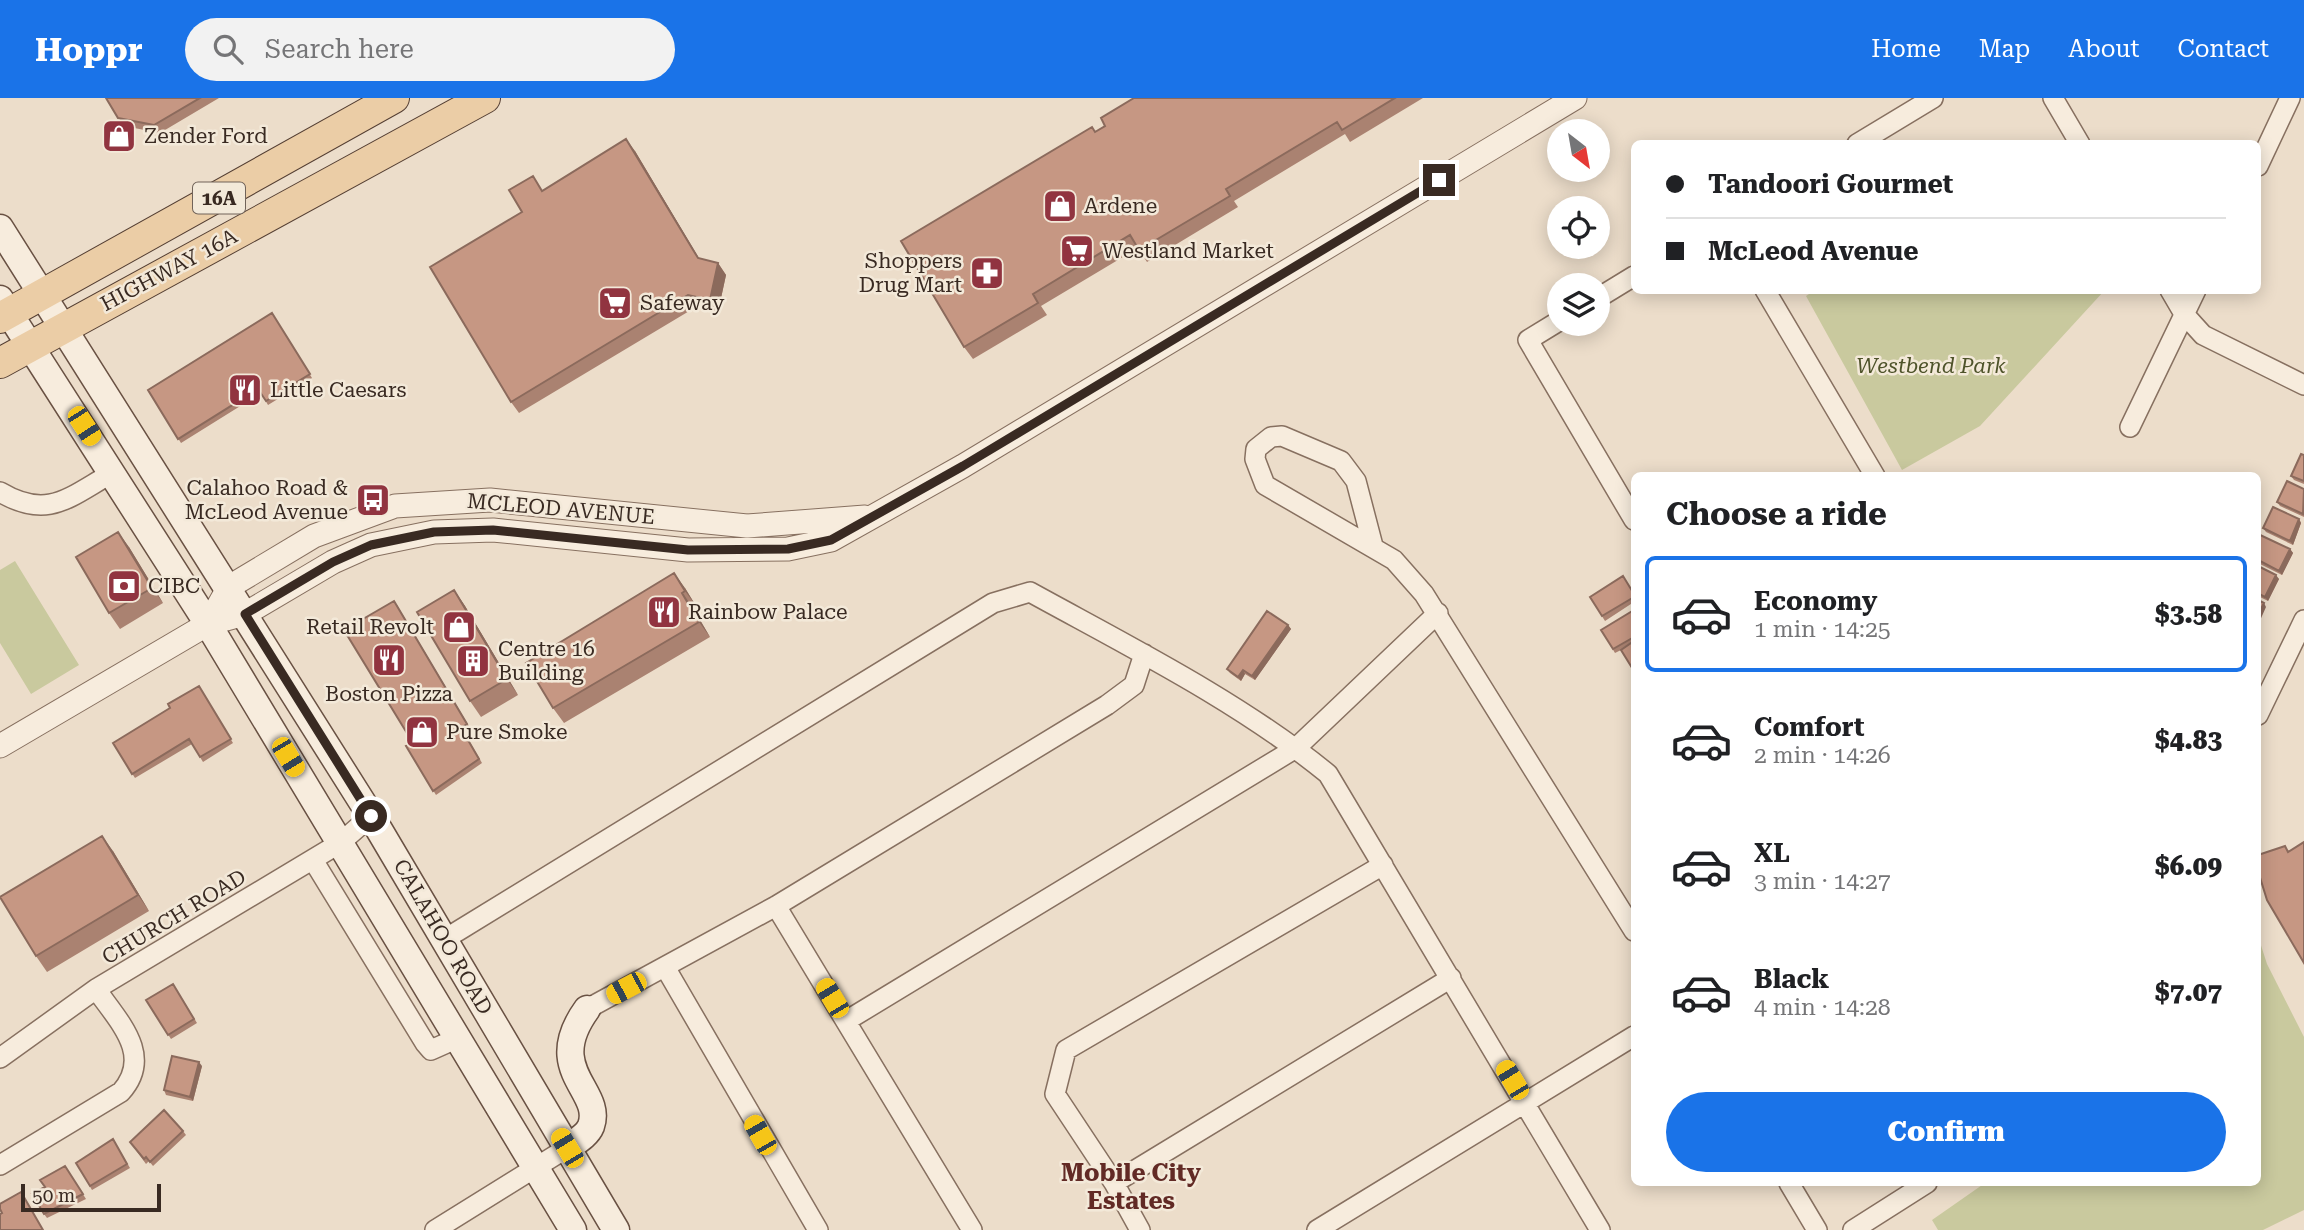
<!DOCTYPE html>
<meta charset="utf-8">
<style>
body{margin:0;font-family:"Roboto Serif",serif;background:#f2f2f2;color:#202124;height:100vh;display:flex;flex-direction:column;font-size:26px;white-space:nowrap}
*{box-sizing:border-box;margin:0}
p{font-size:23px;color:#757577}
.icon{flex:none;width:38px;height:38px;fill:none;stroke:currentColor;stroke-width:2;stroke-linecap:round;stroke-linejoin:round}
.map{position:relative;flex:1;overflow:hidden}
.drawer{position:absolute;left:1631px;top:374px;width:630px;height:714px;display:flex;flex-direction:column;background:#fff;border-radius:10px;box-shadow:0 4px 18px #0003}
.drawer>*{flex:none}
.banner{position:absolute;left:1631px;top:42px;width:630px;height:154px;border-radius:10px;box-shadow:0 4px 18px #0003;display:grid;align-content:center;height:154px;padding:0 35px;background:#fff}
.needle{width:46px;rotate:149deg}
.controls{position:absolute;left:1547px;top:21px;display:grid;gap:14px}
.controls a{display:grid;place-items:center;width:63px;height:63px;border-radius:50%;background:#fff;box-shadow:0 4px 18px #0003;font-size:35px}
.scale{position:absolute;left:21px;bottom:18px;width:140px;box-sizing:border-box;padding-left:7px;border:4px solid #392a22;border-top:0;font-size:19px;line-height:24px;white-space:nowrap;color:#392a22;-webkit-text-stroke:5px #f3e9d9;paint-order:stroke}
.end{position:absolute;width:32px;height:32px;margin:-16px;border:9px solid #392a22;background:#fff;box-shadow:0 0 0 4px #fff}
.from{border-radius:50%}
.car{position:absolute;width:21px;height:42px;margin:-21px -10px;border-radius:9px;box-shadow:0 0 5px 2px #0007;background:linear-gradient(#f5c518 24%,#345 0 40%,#f5c518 0 76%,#345 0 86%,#f5c518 0)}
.banner b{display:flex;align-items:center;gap:24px;height:66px;font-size:26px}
.banner b+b{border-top:2px solid #e0e0e0}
.banner i{width:18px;height:18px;background:#202124}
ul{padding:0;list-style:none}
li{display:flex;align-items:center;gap:21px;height:116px;margin:0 14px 10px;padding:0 21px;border:4px solid transparent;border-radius:10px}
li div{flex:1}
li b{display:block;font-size:26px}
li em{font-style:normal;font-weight:800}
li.current{border-color:#1a73e8}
li>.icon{width:63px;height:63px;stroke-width:1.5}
h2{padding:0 35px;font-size:32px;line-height:84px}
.button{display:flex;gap:14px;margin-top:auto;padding:14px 35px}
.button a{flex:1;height:80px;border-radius:42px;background:#1a73e8;color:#fff;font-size:28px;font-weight:800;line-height:80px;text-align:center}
header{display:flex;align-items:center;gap:42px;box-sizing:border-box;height:98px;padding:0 35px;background:#1a73e8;color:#fff}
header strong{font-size:33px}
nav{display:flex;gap:38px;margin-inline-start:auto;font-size:24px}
.search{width:490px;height:63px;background:#f2f2f2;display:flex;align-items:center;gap:18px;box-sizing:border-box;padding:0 24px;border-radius:38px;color:#757577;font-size:26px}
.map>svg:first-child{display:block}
.green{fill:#c9c99e}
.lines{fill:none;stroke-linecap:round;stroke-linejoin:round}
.minor-casing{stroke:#877060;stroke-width:22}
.tertiary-casing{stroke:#877060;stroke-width:25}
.secondary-casing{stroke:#695143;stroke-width:29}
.primary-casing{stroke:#553f33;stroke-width:32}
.minor{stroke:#f7ecdd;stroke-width:19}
.tertiary{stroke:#f7ecdd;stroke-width:23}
.secondary{stroke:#f7ecdd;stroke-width:26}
.primary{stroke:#ebcda6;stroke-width:30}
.wall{fill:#aa8271}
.shaded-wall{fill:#8b6a5c}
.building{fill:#c69783;stroke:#8b6a5c;stroke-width:2}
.route{stroke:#392a22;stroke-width:9}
.labels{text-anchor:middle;stroke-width:5;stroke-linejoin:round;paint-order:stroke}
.shield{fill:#f3e9d9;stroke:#716359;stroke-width:2}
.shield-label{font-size:19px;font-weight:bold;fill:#392a22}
.poi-label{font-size:21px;fill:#392a22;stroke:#f3e9d9;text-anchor:start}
.street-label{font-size:21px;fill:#392a22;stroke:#f3e9d9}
.park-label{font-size:21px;font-style:italic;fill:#4e532a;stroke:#f3e9d9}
.quarter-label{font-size:24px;font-weight:bold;fill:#622a25;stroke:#f3e9d9}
</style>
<header>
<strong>Hoppr</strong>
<div class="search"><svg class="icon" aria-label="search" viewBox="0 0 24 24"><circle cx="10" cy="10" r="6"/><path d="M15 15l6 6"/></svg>Search here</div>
<nav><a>Home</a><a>Map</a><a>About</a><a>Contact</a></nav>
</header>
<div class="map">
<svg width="2304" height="1132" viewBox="0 0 2304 1132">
<rect width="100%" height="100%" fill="#ecddca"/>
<path class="green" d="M1815 192H2104V193L1980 328 1902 372 1806 198Z
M15 463 79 567 31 596 0 545V472Z
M2258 838 2267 866 2304 939V1112L2263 1132H1938L1932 1122 1985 1085H2258Z"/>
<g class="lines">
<g class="minor-casing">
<path id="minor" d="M2053 0 2080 46
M1857 46 1933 0
M2258 68 2290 0
M1765 192 1875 378
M2170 192 2184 216 2203 237 2304 287
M1598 200 1634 178
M1559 223 1528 242 1634 422
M2130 329 2196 192
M0 394C49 423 70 398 114 374
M1373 448 1356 383 1341 363 1282 338 1271 339 1256 351 1255 361 1265 387 1394 462 1424 496 1634 833
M2258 617 2304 522
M313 762 425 945 431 952 458 940
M776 808 972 1132
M445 841 993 505 1030 494C1130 549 1240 604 1328 676L1600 1132
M665 869 818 1132
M587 911 776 808 1107 607 1134 587 1144 556
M846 923 1296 650 1438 515
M0 960 96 891 340 745 371 718
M0 1067 121 994C154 957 118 923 96 891
M1114 1085 1451 880
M1789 1085 1817 1132
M435 1132 567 1050
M1140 1132 1114 1085 1055 996 1066 952 1383 767
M1317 1132 1634 938
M1853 1132 1927 1085"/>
</g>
<g class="tertiary-casing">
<path id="tertiary" d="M208 526 229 489 314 438 395 408 490 402 747 428 865 419
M0 648 208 526 245 516 333 464 371 447 434 434 493 432 688 452 788 451 831 442 963 368 1575 0"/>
</g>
<g class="secondary-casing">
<path id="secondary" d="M0 130 371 718 616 1132
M0 201 208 526 573 1132
M567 1050C575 1044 587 1038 591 1028 604 992 542 973 587 911"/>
</g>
<g class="primary-casing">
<path id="primary" d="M0 220 394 0
M0 265 485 0"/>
</g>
<use href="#minor" class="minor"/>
<use href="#tertiary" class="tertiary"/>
<use href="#secondary" class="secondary"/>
<use href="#primary" class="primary"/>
</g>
<path class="wall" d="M106 0H219L160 35 124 28Z
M1134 0H1423L1350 44 1345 36 1234 103 1238 109 1147 164 1138 150 1041 208 1047 217 973 261 964 249 1096 34 1105 28Z
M635 53 699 161 718 165 726 177 718 214 696 209 519 315 511 304 522 114 543 92Z
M272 215 312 280 268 307 261 295 181 345 148 292Z
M2304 357V386L2294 382 2291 378Z
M2304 391V419L2280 408 2277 404Z
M2299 421 2301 425 2293 447 2266 434 2263 430Z
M2258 437 2290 451 2293 455 2282 477 2258 465Z
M129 449 163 505 120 531 109 515Z
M2258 468 2279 481 2268 503 2258 498Z
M685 490 696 508 693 510 710 539 564 625 553 610Z
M454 492 465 508 518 597 481 619 470 603Z
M1634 495V504L1605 523 1590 499Z
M397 507 470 630 464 634 482 665 436 697 406 648 413 645Z
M1634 512V574L1621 552 1615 555 1601 532Z
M1288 527 1291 531 1255 582 1245 576 1241 583 1230 575 1227 571Z
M199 588 233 645 203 664 192 646 135 680 113 645 170 610Z
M113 753 149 813 47 874 36 858Z
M173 886 197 925 171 941 146 902Z
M202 968 193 1003 166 997 164 992Z
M183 1033 186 1037 153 1068 149 1063 146 1066 130 1044Z
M113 1041 130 1070 92 1092 76 1065Z
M65 1068 86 1101 47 1120 44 1116 45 1089Z"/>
<path class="shaded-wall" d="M626 41 635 53 706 172 698 160Z
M718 165 726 177 718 214 710 202Z
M2299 421 2301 425 2293 447 2290 443Z
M118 434 129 449 163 505 152 490Z
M2290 451 2293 455 2282 477 2279 473Z
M674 475 685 490 696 508 685 493Z
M2276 477 2279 481 2268 503 2265 499Z
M454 492 465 508 518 597 507 581Z
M682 495 693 510 710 539 699 524Z
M2264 505 2266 509 2258 527V517Z
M1288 527 1291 531 1255 582 1252 578Z
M1243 572 1245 576 1241 583 1238 579Z
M102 738 113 753 149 813 138 797Z
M199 964 202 968 193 1003 190 999Z"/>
<path class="building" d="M106 0H200L154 27 118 20Z
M1134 0H1395L1342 32 1337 24 1226 91 1230 98 1139 152 1130 137 1033 196 1038 205 964 249 901 143 1092 29 1095 34 1105 28 1101 20Z
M626 41 698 160 718 165 710 202 688 197 511 304 430 169 522 114 509 92 533 78 542 93Z
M272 215 310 276 266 303 258 291 178 341 148 292Z
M2301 356 2304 357V383L2291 378Z
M2287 383 2304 391 2303 416 2277 404Z
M2273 409 2299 421 2290 443 2263 430Z
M118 434 152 490 109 515 76 459Z
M2258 436 2290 451 2279 473 2258 462Z
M2258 468 2276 477 2265 499 2258 495Z
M674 475 685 493 682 495 699 524 553 610 526 565Z
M1623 478 1634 496V499L1602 518 1590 499Z
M454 492 507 581 470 603 417 514Z
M2258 502 2264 505 2258 517Z
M394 503 467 626 461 630 479 661 433 693 406 648 413 645 344 532Z
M1634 512V539L1613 551 1601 532Z
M1267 513 1288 527 1252 578 1243 572 1238 579 1227 571Z
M1634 543V573L1621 552Z
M199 588 231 641 200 659 189 641 132 676 113 645 170 610 168 606Z
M102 738 138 797 36 858 0 799Z
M2304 744V865L2267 802 2258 773V757L2285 748 2288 754Z
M173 886 194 921 168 937 146 902Z
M172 958 199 964 190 999 164 992Z
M164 1012 183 1033 150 1064 146 1059 144 1061 130 1044Z
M113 1041 127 1066 90 1088 76 1065Z
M65 1068 83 1096 44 1116 32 1096 45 1089 40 1082Z
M21 1094 43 1132H0V1116L2 1115 0 1111V1106Z"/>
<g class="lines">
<path class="route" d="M371 718 245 516 333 464 371 447 434 434 493 432 688 452 788 451 831 442 963 368 1439 82"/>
</g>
<defs>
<g id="shop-square" transform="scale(1.75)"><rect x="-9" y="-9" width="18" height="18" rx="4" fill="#913440" stroke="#f3e9d9"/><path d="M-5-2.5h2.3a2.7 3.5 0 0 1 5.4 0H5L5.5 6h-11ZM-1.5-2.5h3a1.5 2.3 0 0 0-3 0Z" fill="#fff"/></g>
<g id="supermarket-square" transform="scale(1.75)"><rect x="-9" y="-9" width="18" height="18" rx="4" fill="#913440" stroke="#f3e9d9"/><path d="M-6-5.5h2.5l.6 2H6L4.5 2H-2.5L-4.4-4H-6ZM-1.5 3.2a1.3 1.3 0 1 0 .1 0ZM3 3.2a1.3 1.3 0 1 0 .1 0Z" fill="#fff"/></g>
<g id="pharmacy-square" transform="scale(1.75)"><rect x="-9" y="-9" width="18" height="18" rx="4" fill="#913440" stroke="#f3e9d9"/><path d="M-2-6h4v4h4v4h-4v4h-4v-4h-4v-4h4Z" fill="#fff"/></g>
<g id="restaurant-square" transform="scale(1.75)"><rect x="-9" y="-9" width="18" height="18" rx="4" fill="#913440" stroke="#f3e9d9"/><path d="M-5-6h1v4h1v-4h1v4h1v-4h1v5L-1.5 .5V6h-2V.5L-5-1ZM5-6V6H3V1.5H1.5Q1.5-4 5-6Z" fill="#fff"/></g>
<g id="bus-square" transform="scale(1.75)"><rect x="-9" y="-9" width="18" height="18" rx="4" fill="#913440" stroke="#f3e9d9"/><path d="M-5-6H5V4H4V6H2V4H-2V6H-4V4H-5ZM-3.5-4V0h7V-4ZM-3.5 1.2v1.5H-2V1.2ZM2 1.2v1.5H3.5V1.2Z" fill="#fff"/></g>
<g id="bank-square" transform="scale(1.75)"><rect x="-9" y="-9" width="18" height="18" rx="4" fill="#913440" stroke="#f3e9d9"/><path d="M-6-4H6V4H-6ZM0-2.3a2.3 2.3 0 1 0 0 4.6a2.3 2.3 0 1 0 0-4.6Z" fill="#fff"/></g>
<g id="building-square" transform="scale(1.75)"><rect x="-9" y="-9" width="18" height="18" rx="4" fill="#913440" stroke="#f3e9d9"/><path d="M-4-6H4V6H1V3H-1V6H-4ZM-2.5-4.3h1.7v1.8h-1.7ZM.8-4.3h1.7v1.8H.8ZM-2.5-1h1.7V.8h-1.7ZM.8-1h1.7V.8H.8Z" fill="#fff"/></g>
</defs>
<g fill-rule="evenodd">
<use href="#shop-square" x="119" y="38"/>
<use href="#shop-square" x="1060" y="108"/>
<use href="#supermarket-square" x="1077" y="153"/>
<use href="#pharmacy-square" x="987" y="175"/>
<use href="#supermarket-square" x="615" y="205"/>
<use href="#restaurant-square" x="245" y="292"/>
<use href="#bus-square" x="373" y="402"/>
<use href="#bank-square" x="124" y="488"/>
<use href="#restaurant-square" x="664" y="514"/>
<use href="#shop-square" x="459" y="529"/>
<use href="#restaurant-square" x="389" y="562"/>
<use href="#building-square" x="473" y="563"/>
<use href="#shop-square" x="422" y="634"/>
</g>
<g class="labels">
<rect class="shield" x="193" y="84.5" width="52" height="31" rx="5"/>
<g class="shield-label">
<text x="219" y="107">16A</text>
</g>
<g class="poi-label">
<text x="144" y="45">Zender Ford</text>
<text x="1084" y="115">Ardene</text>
<text x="1102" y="160">Westland Market</text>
<text x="962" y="170" text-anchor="end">Shoppers<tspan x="962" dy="24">Drug Mart</tspan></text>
<text x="640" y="212">Safeway</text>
<text x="270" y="299">Little Caesars</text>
<text x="348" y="397" text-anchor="end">Calahoo Road &amp;<tspan x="348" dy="24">McLeod Avenue</tspan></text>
<text x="148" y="495">CIBC</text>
<text x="688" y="521">Rainbow Palace</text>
<text x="434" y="536" text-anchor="end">Retail Revolt</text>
<text x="498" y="558">Centre 16<tspan x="498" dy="24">Building</tspan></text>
<text x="389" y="603" text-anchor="middle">Boston Pizza</text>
<text x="446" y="641">Pure Smoke</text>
</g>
<g class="street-label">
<text transform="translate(169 172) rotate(-28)" y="7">HIGHWAY 16A</text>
<text transform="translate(561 411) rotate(5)" y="7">MCLEOD AVENUE</text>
<text transform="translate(174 819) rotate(-31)" y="7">CHURCH ROAD</text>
<text transform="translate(443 839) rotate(60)" y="7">CALAHOO ROAD</text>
</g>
<g class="park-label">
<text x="1931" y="275">Westbend Park</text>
</g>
<g class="quarter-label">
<text x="1131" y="1083">Mobile City<tspan x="1131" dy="28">Estates</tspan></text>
</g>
</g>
</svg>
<div class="controls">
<a><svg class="needle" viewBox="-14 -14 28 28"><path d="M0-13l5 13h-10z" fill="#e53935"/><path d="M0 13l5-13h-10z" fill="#757577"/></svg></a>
<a><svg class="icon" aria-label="locate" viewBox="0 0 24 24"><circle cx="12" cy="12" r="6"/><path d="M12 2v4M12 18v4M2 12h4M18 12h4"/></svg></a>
<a><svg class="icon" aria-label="layers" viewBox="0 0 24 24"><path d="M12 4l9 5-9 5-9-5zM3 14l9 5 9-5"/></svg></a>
</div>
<div class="scale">50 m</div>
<i class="end from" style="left:371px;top:718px"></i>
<i class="end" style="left:1439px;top:82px"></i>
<i class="car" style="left:84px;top:328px;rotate:147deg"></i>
<i class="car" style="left:288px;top:659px;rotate:149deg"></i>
<i class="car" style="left:626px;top:890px;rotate:242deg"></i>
<i class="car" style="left:832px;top:900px;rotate:329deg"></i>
<i class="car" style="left:1512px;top:982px;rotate:329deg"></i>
<i class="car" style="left:760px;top:1037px;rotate:330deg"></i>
<i class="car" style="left:567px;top:1050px;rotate:329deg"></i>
<div class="banner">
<b><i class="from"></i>Tandoori Gourmet</b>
<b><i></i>McLeod Avenue</b>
</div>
<section class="drawer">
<h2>Choose a ride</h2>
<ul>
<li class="current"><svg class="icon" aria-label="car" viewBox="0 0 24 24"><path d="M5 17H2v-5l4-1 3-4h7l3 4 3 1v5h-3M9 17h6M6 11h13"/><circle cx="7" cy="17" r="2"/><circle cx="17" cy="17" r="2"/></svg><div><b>Economy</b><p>1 min · 14:25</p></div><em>$3.58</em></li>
<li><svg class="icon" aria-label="car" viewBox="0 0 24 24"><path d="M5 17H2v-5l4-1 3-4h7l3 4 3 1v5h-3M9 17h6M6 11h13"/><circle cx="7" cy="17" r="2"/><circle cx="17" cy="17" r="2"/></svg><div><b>Comfort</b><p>2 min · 14:26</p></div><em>$4.83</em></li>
<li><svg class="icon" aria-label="car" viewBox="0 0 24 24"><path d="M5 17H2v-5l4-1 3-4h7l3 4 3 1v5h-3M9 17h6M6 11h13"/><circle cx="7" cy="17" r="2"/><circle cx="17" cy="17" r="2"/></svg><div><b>XL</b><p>3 min · 14:27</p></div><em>$6.09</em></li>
<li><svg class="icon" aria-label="car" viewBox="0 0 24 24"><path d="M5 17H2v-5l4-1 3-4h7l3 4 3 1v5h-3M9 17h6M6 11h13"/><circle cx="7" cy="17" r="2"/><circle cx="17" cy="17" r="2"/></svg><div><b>Black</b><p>4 min · 14:28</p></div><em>$7.07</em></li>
</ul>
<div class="button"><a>Confirm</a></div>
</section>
</div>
